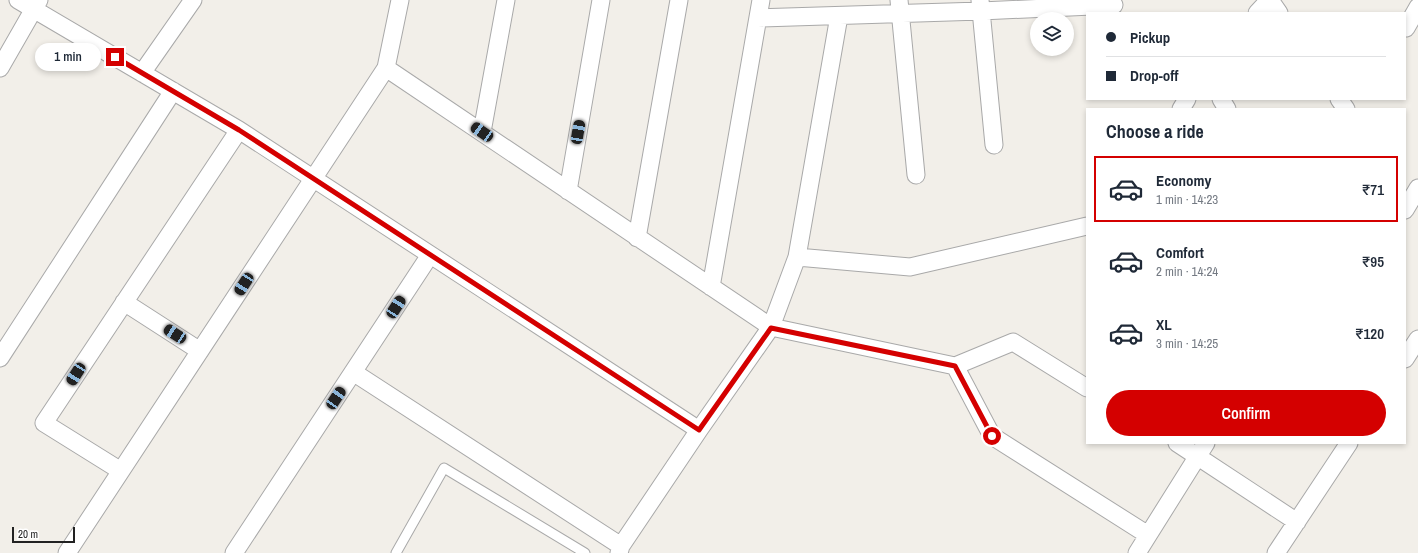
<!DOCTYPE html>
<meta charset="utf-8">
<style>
body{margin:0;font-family:"Archivo Narrow",sans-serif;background:#f6f6f7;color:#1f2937;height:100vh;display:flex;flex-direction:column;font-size:15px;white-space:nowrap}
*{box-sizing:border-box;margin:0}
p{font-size:13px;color:#747a83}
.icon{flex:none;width:22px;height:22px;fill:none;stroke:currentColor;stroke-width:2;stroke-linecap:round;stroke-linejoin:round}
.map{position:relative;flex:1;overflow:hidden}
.side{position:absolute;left:1086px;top:108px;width:320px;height:336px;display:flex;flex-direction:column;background:#fff;border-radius:0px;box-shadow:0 2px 6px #0003}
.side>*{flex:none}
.guide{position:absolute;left:1086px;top:12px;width:320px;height:88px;border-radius:0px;box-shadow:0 2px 6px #0003;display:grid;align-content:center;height:88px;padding:0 20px;background:#fff}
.tools{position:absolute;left:1030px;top:12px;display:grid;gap:8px}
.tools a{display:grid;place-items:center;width:44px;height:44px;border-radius:50%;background:#fff;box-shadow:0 2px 6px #0003;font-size:20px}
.scale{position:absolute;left:12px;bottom:10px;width:63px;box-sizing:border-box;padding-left:4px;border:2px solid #222;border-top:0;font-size:11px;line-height:14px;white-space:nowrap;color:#222;-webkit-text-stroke:3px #fff;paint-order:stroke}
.end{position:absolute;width:18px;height:18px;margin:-9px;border:5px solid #d40000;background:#fff;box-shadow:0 0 0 2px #fff}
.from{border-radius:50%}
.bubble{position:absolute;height:28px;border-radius:14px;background:#fff;box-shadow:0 2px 6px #0003;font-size:13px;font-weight:600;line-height:28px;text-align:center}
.car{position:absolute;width:12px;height:24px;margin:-12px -6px;border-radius:5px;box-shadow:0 0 3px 1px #0007;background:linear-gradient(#222 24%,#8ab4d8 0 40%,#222 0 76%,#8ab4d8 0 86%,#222 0)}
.guide b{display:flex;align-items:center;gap:14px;height:38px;font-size:15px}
.guide b+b{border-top:1px solid #e0e1e3}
.guide i{width:10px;height:10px;background:#1f2937}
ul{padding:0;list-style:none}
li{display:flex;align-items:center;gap:12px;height:66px;margin:0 8px 6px;padding:0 12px;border:2px solid transparent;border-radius:0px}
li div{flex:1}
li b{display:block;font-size:15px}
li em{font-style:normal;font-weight:600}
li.active{border-color:#d40000}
li>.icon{width:36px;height:36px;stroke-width:1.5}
h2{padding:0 20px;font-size:18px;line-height:48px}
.action{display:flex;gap:8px;margin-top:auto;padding:8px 20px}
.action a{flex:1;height:46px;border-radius:24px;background:#d40000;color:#fff;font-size:16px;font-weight:600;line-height:46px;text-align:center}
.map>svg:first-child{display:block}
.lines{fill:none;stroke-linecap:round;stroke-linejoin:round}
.lane-casing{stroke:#a9a9a9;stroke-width:11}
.street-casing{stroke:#a9a9a9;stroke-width:19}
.lane{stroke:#fff;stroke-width:9}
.street{stroke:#fff;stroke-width:17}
.route{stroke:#d40000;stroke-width:5}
</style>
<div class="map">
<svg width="1418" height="553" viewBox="0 0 1418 553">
<rect width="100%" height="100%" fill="#f2efe9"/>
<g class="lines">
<g class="lane-casing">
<path id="lane" d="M396 553 444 468 585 553"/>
</g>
<g class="street-casing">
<path id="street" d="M18 0 239 130 699 430
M899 0 916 175
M980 0 994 145
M1270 0 1279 13
M1257 13 1269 0
M758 18 981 11 1114 5
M1406 28 1418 7
M0 68 39 0
M386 68 771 327 955 366 1013 342 1087 388
M142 73 193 0
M1221 99 1227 109
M1339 99 1346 109
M1181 109 1187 99
M482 132 506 0
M568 191 601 0
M1405 210 1418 188
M637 238 679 0
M797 257 910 267 1087 226
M711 287 761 0
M124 302 200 351
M0 358 173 91
M1405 359 1418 339
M955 366 992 436 1148 535
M353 372 621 546
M1177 443 1297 522
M121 471 44 423 239 130
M67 553 386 68 400 0
M234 553 430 255
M619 553 621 546 699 430 771 327 797 257 839 16
M1137 553 1206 443
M1276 553 1349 443"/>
</g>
<use href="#lane" class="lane"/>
<use href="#street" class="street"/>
</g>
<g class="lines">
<path class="route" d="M115 57 239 130 699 430 771 328 955 366 992 436"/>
</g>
</svg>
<div class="tools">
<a><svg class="icon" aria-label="layers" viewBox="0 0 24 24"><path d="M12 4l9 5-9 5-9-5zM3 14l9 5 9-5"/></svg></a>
</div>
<div class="scale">20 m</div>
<i class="end from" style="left:992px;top:436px"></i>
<i class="end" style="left:115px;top:57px"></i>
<div class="bubble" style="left:35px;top:43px;width:66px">1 min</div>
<i class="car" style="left:482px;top:132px;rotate:304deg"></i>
<i class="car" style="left:578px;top:132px;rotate:10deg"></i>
<i class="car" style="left:244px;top:284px;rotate:213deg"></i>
<i class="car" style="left:396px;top:307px;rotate:33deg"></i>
<i class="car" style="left:175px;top:334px;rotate:303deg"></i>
<i class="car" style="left:76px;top:374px;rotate:213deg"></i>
<i class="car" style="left:336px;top:398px;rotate:34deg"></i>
<div class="guide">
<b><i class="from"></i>Pickup</b>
<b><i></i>Drop-off</b>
</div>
<section class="side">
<h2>Choose a ride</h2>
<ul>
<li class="active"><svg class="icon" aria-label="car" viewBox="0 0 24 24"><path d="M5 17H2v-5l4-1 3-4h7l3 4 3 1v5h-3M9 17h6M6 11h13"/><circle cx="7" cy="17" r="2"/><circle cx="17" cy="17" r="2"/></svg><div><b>Economy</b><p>1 min · 14:23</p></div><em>₹71</em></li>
<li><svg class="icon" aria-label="car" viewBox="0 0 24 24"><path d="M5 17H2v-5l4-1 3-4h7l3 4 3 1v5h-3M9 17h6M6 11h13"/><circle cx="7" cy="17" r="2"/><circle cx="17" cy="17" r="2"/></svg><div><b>Comfort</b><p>2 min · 14:24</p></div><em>₹95</em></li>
<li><svg class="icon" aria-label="car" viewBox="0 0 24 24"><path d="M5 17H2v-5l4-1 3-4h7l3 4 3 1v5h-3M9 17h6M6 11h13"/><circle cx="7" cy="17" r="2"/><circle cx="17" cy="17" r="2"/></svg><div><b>XL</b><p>3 min · 14:25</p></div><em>₹120</em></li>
</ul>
<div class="action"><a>Confirm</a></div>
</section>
</div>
